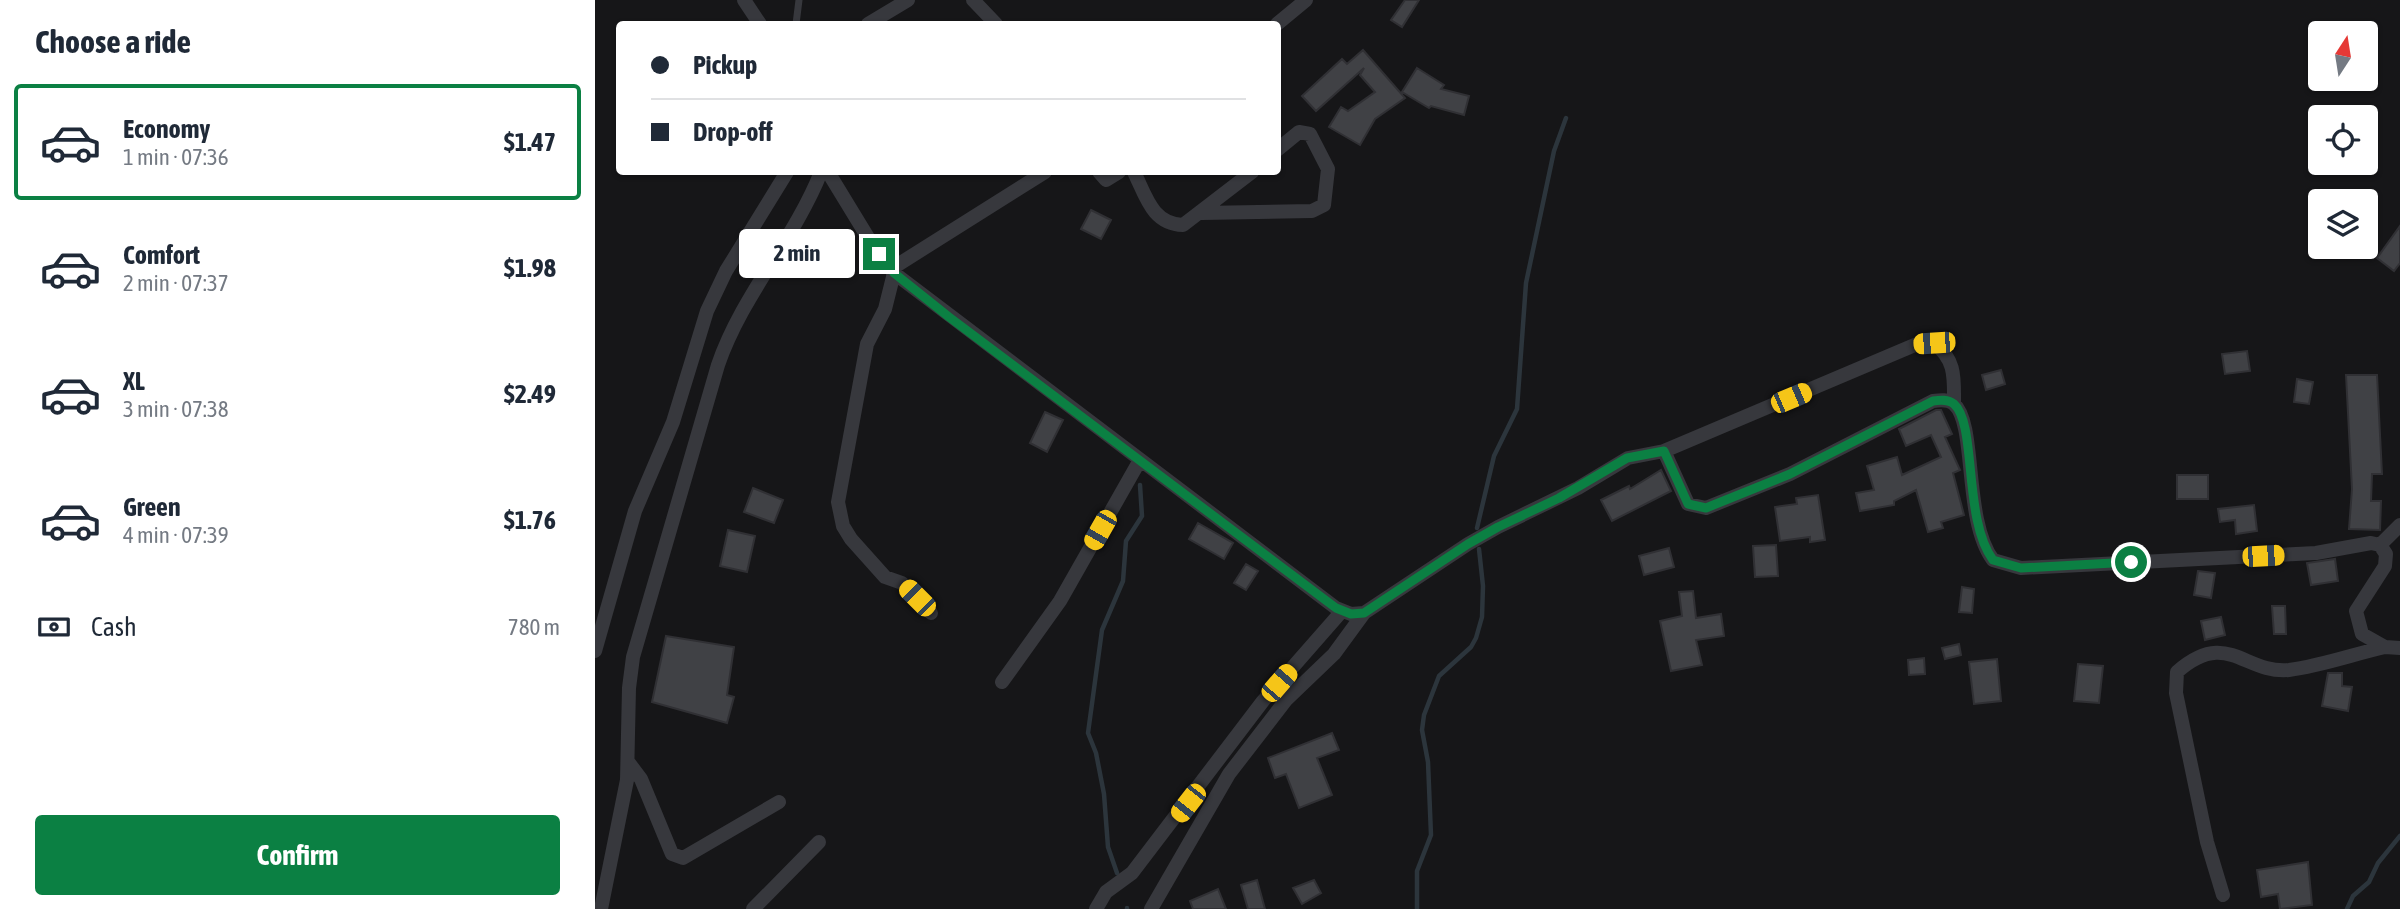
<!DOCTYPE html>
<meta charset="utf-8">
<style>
body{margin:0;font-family:"Asap Condensed",sans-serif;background:#f6f6f7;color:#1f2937;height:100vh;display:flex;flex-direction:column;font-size:26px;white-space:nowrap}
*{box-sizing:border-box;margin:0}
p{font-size:23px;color:#747a83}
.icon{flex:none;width:38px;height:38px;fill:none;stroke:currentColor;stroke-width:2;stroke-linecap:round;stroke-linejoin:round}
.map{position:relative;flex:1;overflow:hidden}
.side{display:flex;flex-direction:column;background:#fff;width:595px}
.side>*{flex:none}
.hud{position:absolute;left:21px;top:21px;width:665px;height:154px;border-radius:7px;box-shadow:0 2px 5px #0004;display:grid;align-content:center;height:154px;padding:0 35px;background:#fff}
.needle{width:46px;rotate:12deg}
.buttons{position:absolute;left:1713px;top:21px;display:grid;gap:14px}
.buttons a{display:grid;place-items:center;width:70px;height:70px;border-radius:7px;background:#fff;box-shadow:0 2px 5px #0004;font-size:35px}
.end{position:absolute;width:32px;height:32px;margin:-16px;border:9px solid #0b8043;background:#fff;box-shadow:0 0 0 4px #fff}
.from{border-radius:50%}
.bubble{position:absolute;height:49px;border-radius:7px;background:#fff;box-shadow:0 2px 5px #0004;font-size:23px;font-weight:700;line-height:49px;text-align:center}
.car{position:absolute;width:21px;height:42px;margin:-21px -10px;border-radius:9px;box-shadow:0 0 5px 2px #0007;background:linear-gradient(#f5c518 24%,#345 0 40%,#f5c518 0 76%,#345 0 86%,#f5c518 0)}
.hud b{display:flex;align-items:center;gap:24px;height:66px;font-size:26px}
.hud b+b{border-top:2px solid #e0e1e3}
.hud i{width:18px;height:18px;background:#1f2937}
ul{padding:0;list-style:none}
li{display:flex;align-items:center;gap:21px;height:116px;margin:0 14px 10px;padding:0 21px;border:4px solid transparent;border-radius:7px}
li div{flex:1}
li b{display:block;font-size:26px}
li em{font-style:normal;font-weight:700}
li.on{border-color:#0b8043}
li>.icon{width:63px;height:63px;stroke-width:1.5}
h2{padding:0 35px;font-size:32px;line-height:84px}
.pay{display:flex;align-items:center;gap:18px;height:77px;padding:0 35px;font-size:26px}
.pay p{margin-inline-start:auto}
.button{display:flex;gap:14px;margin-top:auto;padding:14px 35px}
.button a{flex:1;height:80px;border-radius:7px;background:#0b8043;color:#fff;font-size:28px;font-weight:700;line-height:80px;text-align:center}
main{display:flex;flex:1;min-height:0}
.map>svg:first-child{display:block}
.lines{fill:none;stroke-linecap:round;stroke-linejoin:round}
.stream{stroke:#2c353c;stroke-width:4.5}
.building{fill:#404145;stroke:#303034;stroke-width:2}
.service{stroke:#37383d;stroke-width:7}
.minor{stroke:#37383d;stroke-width:14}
.route{stroke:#0b8043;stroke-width:9}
</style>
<main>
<section class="side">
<h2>Choose a ride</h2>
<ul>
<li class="on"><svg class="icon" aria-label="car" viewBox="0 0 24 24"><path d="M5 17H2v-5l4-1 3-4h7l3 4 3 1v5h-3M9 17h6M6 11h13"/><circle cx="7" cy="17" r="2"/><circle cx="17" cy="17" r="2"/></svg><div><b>Economy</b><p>1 min · 07:36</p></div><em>$1.47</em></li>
<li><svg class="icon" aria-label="car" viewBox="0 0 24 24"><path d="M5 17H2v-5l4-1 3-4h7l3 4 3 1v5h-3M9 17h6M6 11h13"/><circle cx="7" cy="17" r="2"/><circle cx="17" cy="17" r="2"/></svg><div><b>Comfort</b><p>2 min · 07:37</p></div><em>$1.98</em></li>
<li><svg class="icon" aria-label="car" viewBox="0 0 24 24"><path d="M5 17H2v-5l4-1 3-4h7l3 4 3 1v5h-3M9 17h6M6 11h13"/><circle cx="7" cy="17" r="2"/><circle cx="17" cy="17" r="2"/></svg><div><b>XL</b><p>3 min · 07:38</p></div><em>$2.49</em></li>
<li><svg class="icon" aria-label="car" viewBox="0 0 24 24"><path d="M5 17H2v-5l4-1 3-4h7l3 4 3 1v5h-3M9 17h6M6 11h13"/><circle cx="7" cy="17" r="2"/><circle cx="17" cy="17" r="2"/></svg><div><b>Green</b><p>4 min · 07:39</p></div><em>$1.76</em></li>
</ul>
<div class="pay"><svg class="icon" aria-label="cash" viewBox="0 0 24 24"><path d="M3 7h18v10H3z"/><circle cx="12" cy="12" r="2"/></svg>Cash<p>780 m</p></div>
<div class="button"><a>Confirm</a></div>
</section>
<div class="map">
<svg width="1805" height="909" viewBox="0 0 1805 909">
<rect width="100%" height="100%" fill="#161618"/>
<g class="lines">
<path class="stream" d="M882 528 899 456 922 409 931 283 959 151 971 118
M522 873 513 847 509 794 501 753 493 733 507 630 528 581 531 541 547 516 545 485
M532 908V909
M822 909V871L836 835 833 762 827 730 829 715 844 676 876 647 881 638 887 617 888 586 884 549
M1752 909 1758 896 1774 882 1783 863 1805 836"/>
</g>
<path class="building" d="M810 0H824L807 27 796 20Z
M768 50 810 98 780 119 765 145 734 127 746 107 753 111 780 92 765 75 769 68 721 111 707 96 747 59 752 64Z
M822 68 849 85 846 89 874 96 869 115 836 106 834 108 807 92Z
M496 210 516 220 506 239 486 229Z
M1805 226V263L1799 271 1782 258Z
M1652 351 1655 371 1630 374 1627 354Z
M1406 370 1410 384 1391 390 1387 375Z
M1751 375H1782L1787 474H1777L1776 501H1786L1785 530 1754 529 1757 489Z
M1702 379 1718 382 1714 404 1699 402Z
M1341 410H1346L1357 434 1350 437 1365 470 1358 473 1369 515 1346 522 1348 528 1333 532 1321 490 1299 501V505L1265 511 1261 493 1279 490 1272 466 1302 457 1307 475 1346 457 1336 435 1311 446 1304 429Z
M450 412 468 420 452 452 435 443Z
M1066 470 1076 491 1017 521 1006 500 1034 486 1035 489Z
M1582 475H1613V499H1582Z
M158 488 188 500 179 523 149 512Z
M1223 495 1230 540 1215 542V537L1185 541 1180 507 1202 504 1201 498Z
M1659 505 1662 531 1641 534 1640 520 1625 522 1623 509Z
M603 523 638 543 629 559 594 539Z
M133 530 160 536 152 572 125 566Z
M1181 545 1183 576 1160 577 1158 546Z
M1074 548 1079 567 1049 575 1044 556Z
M1740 559 1743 581 1716 585 1712 563Z
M651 564 663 571 651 590 639 583Z
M1603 571 1620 573 1616 598 1599 595Z
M1367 587 1379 589 1377 613 1364 612Z
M1098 591 1101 618 1126 614 1129 636 1101 640 1107 665 1076 671 1065 621 1087 616 1084 592Z
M1677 606H1690L1691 634H1679Z
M1626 617 1630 635 1610 640 1606 621Z
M71 636 139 647 132 695 139 697 132 723 57 702Z
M1364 644 1366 655 1350 659 1347 648Z
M1329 658 1330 674 1314 675 1313 660Z
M1402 659 1406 701 1379 704 1374 662Z
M1483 664 1508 666 1504 703 1479 701Z
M1733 673H1747V686L1757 687 1753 711 1727 706Z
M737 733 744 750 722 758 737 795 704 808 691 774 680 778 673 758Z
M1713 862 1717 905 1685 909 1683 894 1666 897 1662 870Z
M662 880 670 909H653L646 885Z
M719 880 726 893 707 904 698 888Z
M623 889 631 909H598L595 901Z"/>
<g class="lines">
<path class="service" d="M201 24 204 0"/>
<path class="minor" d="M149 0 165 24
M378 0 401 24
M273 24 313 0
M682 24 711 0
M233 172 283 254 299 273 741 608 756 614 769 613 873 544 903 527 983 488 1033 458 1069 451 1093 504 1111 508 1195 474 1338 401C1345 400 1353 399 1359 404 1382 424 1368 520 1398 560L1426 568 1721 553 1776 543 1785 545 1791 554 1790 566 1761 611 1767 634 1790 647
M504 172 511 180 524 172
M539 172C551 196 557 224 588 225L657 172
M607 213 717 211 729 205 733 169 715 134 704 132 682 150
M296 269 450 172
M299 273 290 309 272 344 243 502 248 526 256 539 290 577 307 583 336 613
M1069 451 1322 344 1339 343C1361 360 1359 378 1359 403
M1785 545 1805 525
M0 651 40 511 78 422 112 311 131 271 192 172
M407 682 465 601 545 460
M34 763 46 779 77 854 88 858 184 802
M1628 895 1612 842 1581 693 1582 672C1632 628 1649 674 1694 670 1726 666 1759 654 1790 647L1805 648
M6 909 32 780 34 688 38 657 123 365C147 295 199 240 226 172
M158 909 224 842
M501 909 511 892 537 873 668 701 747 611
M556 909 634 774 691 700 739 654 769 613"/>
</g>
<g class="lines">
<path class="route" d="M284 254 299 273 354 317 741 608 756 614 769 613 873 544 903 527 964 498 1032 458 1069 451 1093 504 1111 508 1195 474 1338 401C1345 400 1353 399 1359 404 1382 424 1368 520 1398 560L1426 568 1536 562"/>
</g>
</svg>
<div class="buttons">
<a><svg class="needle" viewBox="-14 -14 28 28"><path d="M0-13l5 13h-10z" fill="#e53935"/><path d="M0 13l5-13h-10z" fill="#747a83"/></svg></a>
<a><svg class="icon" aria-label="locate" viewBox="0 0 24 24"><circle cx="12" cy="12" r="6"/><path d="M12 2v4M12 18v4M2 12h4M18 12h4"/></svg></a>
<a><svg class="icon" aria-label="layers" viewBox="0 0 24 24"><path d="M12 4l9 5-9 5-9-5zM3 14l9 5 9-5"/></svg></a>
</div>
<i class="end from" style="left:1536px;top:562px"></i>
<i class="end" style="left:284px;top:254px"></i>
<div class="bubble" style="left:144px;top:229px;width:116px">2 min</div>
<i class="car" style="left:1339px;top:343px;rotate:266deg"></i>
<i class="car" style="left:1196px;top:398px;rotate:67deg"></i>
<i class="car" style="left:505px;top:530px;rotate:210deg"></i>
<i class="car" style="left:1668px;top:556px;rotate:87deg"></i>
<i class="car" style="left:322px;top:598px;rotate:315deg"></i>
<i class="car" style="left:684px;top:683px;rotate:41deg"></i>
<i class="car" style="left:593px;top:803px;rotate:218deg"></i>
<div class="hud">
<b><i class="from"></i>Pickup</b>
<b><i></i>Drop-off</b>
</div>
</div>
</main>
